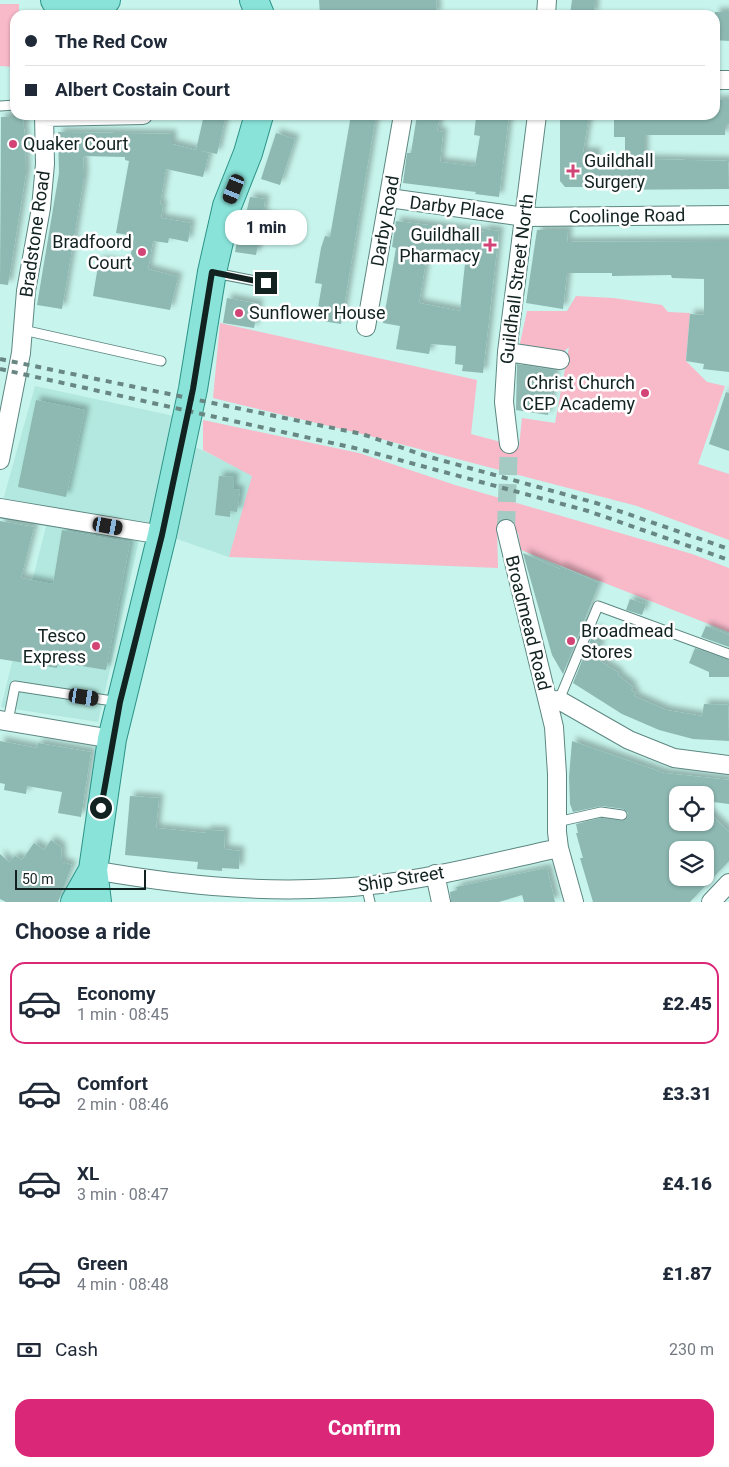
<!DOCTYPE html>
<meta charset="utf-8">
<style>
body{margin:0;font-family:Roboto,sans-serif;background:#f2f2f3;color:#1f2937;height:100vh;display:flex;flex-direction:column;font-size:19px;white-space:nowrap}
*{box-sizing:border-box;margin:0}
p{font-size:16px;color:#747a83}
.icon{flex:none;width:28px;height:28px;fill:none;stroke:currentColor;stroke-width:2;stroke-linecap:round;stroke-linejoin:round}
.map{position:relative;height:902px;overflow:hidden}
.side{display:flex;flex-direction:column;background:#fff;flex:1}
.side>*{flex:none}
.banner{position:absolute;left:10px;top:10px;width:710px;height:110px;border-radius:15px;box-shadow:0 1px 4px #0004;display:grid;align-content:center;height:110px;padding:0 15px;background:#fff}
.buttons{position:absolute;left:669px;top:786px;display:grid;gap:10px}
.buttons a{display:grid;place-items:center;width:45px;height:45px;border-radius:10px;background:#fff;box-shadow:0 1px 4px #0004;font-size:25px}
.scale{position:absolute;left:15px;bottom:12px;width:131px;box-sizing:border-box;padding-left:5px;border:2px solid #112220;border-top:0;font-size:14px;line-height:18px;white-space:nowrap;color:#112220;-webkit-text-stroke:4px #fff;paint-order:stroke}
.end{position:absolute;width:22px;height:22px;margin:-11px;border:6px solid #112220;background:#fff;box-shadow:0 0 0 2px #fff}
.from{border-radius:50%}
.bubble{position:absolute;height:35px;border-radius:15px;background:#fff;box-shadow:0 1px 4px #0004;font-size:16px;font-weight:800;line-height:35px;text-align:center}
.car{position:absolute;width:15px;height:30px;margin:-15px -8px;border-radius:6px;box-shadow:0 0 4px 1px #0007;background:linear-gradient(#222 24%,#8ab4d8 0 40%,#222 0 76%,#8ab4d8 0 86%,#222 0)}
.banner b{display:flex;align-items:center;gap:18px;height:48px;font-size:19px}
.banner b+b{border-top:1px solid #e0e1e3}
.banner i{width:12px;height:12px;background:#1f2937}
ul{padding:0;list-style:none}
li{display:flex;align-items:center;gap:15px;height:82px;margin:0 10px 8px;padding:0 5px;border:2px solid transparent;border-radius:15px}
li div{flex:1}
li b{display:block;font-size:19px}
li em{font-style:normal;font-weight:800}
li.selected{border-color:#db2777}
li>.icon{width:45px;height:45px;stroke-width:1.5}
h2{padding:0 15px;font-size:22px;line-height:60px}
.pay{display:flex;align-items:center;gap:12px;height:55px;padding:0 15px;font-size:19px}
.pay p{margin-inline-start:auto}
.action{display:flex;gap:10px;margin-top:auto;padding:10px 15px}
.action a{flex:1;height:58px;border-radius:15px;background:#db2777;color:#fff;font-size:20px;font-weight:800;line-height:58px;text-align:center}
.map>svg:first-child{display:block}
.built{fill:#b2e8df}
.green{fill:#f8b9c9}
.building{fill:#8db9b2;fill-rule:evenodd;filter:url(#shadow)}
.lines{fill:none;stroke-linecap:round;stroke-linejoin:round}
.minor-tunnel{stroke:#a3cac3;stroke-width:18;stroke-dasharray:18 9;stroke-linecap:butt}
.service-casing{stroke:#5d8781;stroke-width:11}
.minor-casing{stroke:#5d8781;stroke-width:20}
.primary-casing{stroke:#2c9388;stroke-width:30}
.service{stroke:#fff;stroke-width:9}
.minor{stroke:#fff;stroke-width:18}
.primary{stroke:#89e3d9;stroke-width:28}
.rail{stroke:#688782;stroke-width:4;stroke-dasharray:6 6;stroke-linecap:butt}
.route{stroke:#112220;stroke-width:6}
.poi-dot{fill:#d14475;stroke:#fff;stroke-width:2}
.labels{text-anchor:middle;stroke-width:5;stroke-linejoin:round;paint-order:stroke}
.poi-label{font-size:18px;fill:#112220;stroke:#fff;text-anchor:start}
.street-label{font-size:18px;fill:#112220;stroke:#fff}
</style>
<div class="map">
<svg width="729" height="902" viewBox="0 0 729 902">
<defs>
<filter id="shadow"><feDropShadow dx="4.5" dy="-4.5" stdDeviation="2.5" flood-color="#0004"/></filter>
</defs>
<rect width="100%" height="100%" fill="#c7f4ec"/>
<path class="built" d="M35 386 197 421 191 445 254 475 229 557 177 539 140 536 98 722 1 707 47 522 0 511Z"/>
<path class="green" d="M0 4H19V15H15V67L0 66Z
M576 296 613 298 662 305 668 312 690 313 686 361 707 382 725 386 698 464 729 474V540L637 506 362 434 213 398 220 323 477 380 471 434 519 447 522 418 555 423 569 347 558 357 525 351 520 343 527 311H567Z
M203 420 359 453 455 485 692 554 729 568V632L521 550 518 533 497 527 498 568 229 557 252 476 203 450Z"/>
<path class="building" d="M319 0H436L437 15H320Z
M572 0H595L594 15H570Z
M715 12H729V41L715 40Z
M715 100H729V124H725V135H644V159L728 161 729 189 595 190V187H565L560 181V115H589L583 152H596V165H625V137H614V115H715Z
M204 115H226L217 154 198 150 209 153 203 177 166 169 160 204 163 205 161 218 191 223 188 242 169 238 168 243 153 241 148 269 178 277 170 310 93 296 99 260 129 265 134 236 116 233 129 161 125 160V157L83 156 84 177 62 309 37 305 59 173 58 132 172 134V144L196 150Z
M351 115H376L341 324 316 320 322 284 315 283 321 248 325 236 330 237Z
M417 115H440L437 131 443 132 440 162 475 166 480 136 474 135 476 118 482 119V115H509L499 197 475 194 476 192 403 183 407 153H411Z
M1 117H23L25 140 26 173 8 285 0 284Z
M276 133 295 139 280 185 261 179Z
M250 197 265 199 263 215 282 221 280 236 267 234 266 245 258 244 256 255 235 252 239 229 242 230Z
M396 221 484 232V229L499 231 483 373 462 371 463 365 455 364 456 346 431 344 429 354 396 349 400 326 383 323 396 248 392 247ZM428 249 466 254 460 311 419 303Z
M537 230H568L567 242 729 241V372L703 369 704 364 686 361 690 314 704 315V279L672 278 671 275 612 276V273H567L563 309 526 303Z
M227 298 259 304 254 328 223 323Z
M517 364 555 370 548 415 516 410Z
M726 392 729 393V451L709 444Z
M36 400 85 410 66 497 18 487Z
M219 476 234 477 233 489 240 490 237 512 230 511V517L215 515Z
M0 521 34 527 21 578 53 584 62 530 130 542 106 670 58 662 57 668 0 659Z
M523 553 560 569V566L599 583 563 674 552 655Z
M630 599 646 604 642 615 626 610Z
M706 626 729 635V647L701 637Z
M595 629 599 631 594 641 601 644 595 658 619 673 618 675 633 687 631 690 636 693 634 696 666 710 702 716 704 704 728 705 729 741 693 739 659 730 622 714 573 683Z
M695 648 729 660V677H709V672L689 663Z
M0 741 37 748 38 743 91 752 81 817 58 813 62 792 27 786 26 794 4 790 5 784 0 783Z
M572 741 664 773 729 780V804L705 801V795H678V822H705V809L729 832V861L690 902H593L580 858H583L576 833H578L576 824 601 818 624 821 627 818 628 813 623 809 602 806 573 812 570 804 569 777ZM678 850H705V878H678Z
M130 796 159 798 156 828 206 833V830L225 831 224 849 240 851 239 869 222 868V871L197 869 198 862 125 855Z
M51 840 61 847 62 862 72 865 58 902H6L0 899V854L9 862 15 856 22 860 34 843 44 850Z
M547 868 555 902H524L522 895 499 902H451L450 892 457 890 456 887Z"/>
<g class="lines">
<path class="minor-tunnel" d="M506 529 509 444"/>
<g class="service-casing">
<path id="service" d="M0 106 15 105
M215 273 266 283
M23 330 161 361
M559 700 598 606 729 654
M8 721 15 686 119 702
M557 822 601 812 622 815
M366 885 370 902"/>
</g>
<g class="minor-casing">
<path id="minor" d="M546 15 547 0
M715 80H729
M44 117 143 115
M389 198 525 217 729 215
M366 327 403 115
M507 352 560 360
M509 444 504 402 507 352 537 115
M0 460 21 353 26 291 41 208 45 164 44 115
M0 508 162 535
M506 529 554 727 557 774V832L559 848 574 902
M548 701 559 700 629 740 674 758 729 765
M0 720 112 739
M93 870C173 884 253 893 335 888 410 885 485 864 559 848
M435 874 441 902
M711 902 729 883"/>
</g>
<g class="primary-casing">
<path id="primary" d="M55 0 79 4 106 0
M254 0 260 15
M75 902 93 870
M97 902 93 870 112 739 162 535 193 389 212 272 227 206 248 153 259 115"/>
</g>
<use href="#service" class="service"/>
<use href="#minor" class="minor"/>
<use href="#primary" class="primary"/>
<path class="rail" d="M0 359 362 434 426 456 596 503 729 549
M0 369 359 449 588 511 729 560"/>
</g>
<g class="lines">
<path class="route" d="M101 808 120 702 162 535 193 389 212 272 266 283"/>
</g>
<g class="poi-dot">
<circle cx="13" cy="144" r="5"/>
<path d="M570.5 163.5h5v5h5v5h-5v5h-5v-5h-5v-5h5z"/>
<path d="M487.5 237.5h5v5h5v5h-5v5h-5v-5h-5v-5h5z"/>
<circle cx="142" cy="252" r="5"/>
<circle cx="239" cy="313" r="5"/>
<circle cx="645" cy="393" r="5"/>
<circle cx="571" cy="641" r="5"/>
<circle cx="96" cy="646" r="5"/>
</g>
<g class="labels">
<g class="poi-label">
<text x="23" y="150">Quaker Court</text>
<text x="584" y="167">Guildhall<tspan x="584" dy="21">Surgery</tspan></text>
<text x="480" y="241" text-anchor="end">Guildhall<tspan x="480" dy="21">Pharmacy</tspan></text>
<text x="132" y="248" text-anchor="end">Bradfoord<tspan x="132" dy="21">Court</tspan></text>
<text x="249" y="319">Sunflower House</text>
<text x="635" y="389" text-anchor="end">Christ Church<tspan x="635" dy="21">CEP Academy</tspan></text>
<text x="581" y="637">Broadmead<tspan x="581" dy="21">Stores</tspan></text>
<text x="86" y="642" text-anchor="end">Tesco<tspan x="86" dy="21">Express</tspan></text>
</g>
<g class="street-label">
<text transform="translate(457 208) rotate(7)" y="6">Darby Place</text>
<text transform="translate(627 216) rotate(-1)" y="6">Coolinge Road</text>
<text transform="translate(385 221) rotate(-80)" y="6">Darby Road</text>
<text transform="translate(35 234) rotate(-82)" y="6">Bradstone Road</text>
<text transform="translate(517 279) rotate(-83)" y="6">Guildhall Street North</text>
<text transform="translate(528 623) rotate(76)" y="6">Broadmead Road</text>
<text transform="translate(401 879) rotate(-9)" y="6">Ship Street</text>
</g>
</g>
</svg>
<div class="buttons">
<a><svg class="icon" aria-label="locate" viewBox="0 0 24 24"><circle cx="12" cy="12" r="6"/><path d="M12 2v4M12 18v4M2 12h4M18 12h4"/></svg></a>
<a><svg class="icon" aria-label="layers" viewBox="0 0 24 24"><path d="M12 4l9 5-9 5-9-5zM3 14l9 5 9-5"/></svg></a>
</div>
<div class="scale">50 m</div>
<i class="end from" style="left:101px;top:808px"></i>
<i class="end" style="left:266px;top:283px"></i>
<div class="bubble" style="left:225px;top:210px;width:82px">1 min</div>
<i class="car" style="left:234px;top:189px;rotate:202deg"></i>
<i class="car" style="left:108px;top:526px;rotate:100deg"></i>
<i class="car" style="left:84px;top:697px;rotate:99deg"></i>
<div class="banner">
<b><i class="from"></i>The Red Cow</b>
<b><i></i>Albert Costain Court</b>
</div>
</div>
<section class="side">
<h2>Choose a ride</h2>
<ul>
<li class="selected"><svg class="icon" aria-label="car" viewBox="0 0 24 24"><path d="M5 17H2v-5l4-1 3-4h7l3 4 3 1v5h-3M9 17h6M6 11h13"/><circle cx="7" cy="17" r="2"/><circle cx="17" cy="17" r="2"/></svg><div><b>Economy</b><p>1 min · 08:45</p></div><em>£2.45</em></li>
<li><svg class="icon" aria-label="car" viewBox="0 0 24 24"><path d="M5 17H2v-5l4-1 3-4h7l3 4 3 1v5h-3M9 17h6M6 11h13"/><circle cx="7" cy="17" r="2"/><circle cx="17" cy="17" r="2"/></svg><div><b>Comfort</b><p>2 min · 08:46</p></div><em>£3.31</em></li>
<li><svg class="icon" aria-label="car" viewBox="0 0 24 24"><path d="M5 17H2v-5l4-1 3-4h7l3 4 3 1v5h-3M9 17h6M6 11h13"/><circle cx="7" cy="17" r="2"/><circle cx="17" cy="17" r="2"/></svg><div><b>XL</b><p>3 min · 08:47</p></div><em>£4.16</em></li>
<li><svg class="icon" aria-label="car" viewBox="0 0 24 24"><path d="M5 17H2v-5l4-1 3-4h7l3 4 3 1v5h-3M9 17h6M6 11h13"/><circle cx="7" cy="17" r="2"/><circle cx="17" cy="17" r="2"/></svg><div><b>Green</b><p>4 min · 08:48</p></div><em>£1.87</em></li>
</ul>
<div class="pay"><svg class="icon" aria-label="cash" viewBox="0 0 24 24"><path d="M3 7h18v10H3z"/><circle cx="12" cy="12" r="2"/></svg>Cash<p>230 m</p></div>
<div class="action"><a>Confirm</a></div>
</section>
